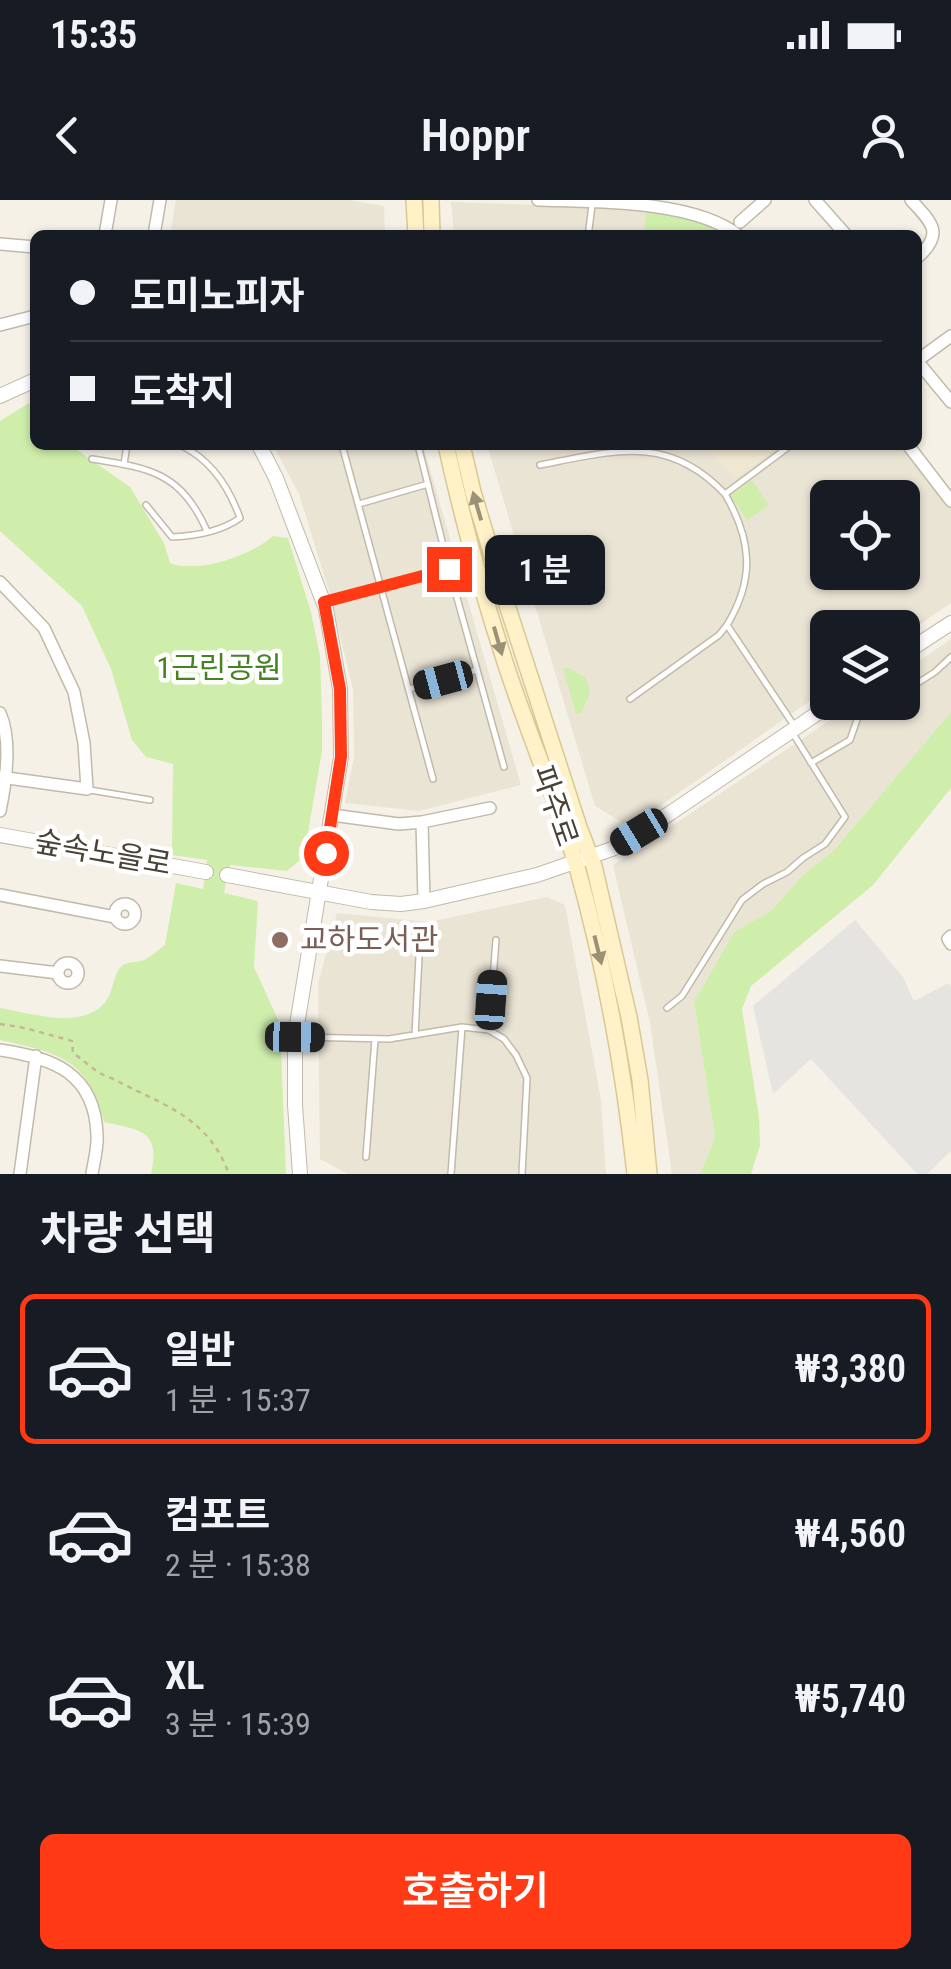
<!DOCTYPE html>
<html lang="ko">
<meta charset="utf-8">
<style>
body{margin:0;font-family:"Roboto Condensed","Noto Sans KR",sans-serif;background:#242831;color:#f1f3f6;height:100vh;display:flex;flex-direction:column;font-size:38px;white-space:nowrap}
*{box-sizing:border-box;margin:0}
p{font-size:32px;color:#9ea1a6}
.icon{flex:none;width:55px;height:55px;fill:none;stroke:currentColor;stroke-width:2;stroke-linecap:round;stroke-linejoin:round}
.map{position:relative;height:974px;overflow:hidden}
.details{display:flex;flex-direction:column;background:#171b24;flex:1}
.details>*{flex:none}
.banner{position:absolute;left:30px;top:30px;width:892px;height:220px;border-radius:15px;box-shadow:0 2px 8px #0004;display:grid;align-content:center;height:220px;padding:0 40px;background:#171b24}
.fabs{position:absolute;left:810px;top:280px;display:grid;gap:20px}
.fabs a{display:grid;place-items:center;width:110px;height:110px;border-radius:15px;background:#171b24;box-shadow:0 2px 8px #0004;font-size:50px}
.end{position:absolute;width:45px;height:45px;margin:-22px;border:12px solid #ff3a15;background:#fff;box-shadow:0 0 0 5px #fff}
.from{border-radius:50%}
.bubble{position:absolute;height:70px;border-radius:15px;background:#171b24;box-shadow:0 2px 8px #0004;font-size:32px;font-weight:600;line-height:70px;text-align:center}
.car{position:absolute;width:30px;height:60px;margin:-30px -15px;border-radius:12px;box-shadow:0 0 8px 2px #0007;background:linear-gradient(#222 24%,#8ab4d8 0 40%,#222 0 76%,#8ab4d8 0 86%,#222 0)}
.banner b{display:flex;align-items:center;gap:35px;height:95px;font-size:38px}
.banner b+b{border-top:2px solid #363941}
.banner i{width:25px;height:25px;background:#f1f3f6}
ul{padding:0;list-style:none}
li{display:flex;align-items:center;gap:30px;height:150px;margin:0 20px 15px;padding:0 20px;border:5px solid transparent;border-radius:15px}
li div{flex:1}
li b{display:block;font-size:38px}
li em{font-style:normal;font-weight:600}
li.selected{border-color:#ff3a15}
li>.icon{width:90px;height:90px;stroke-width:1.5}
h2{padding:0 40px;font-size:45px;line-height:120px}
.primary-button{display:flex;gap:20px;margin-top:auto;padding:20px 40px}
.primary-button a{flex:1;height:115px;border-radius:15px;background:#ff3a15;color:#fff;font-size:40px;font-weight:600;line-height:115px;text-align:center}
.status{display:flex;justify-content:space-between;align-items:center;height:70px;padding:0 50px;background:#171b24;direction:ltr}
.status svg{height:28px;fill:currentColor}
header{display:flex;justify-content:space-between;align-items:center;height:130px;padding:0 40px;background:#171b24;font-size:45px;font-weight:600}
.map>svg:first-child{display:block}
.residential{fill:#eae4d5;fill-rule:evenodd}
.education{fill:#f0e7d0}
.green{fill:#cfeeac}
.parking{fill:#e6e4e0}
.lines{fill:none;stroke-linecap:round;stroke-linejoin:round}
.service-casing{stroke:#c2baa9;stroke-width:8}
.minor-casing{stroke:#c2baa9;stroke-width:14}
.tertiary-casing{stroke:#c2baa9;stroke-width:16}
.secondary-casing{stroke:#dac892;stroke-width:18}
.path{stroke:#c6b698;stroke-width:2.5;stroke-dasharray:5 5;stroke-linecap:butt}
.service{stroke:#fff;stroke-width:5}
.minor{stroke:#fff;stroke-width:11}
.tertiary{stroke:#fff;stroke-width:14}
.secondary{stroke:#fff2c8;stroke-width:15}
.oneway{fill:#9b9177}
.route{stroke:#ff3a15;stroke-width:12}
.education-dot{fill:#8d6e63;stroke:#fff;stroke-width:4}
.labels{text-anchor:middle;stroke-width:9;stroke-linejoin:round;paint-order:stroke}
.park-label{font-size:30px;fill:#458321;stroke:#fff}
.street-label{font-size:30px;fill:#4a4235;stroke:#fff}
.education-label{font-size:30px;fill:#785e54;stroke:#fff;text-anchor:start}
</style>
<div class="status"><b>15:35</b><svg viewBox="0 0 49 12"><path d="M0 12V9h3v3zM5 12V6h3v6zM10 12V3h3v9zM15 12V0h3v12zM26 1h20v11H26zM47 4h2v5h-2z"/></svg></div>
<header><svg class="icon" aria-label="back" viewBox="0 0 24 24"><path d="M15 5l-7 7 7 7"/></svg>Hoppr<svg class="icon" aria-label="person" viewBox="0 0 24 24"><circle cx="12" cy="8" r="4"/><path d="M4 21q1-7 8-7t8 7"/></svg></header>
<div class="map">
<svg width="951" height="974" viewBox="0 0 951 974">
<rect width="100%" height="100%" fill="#f5f1e7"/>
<path class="residential" d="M176 0H349L384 6 385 35H170Z
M451 2 646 9 644 35H454Z
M273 245H423L521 585 419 611 345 603 354 557 353 489 329 391 299 294Z
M487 245H706L735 278 779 245H903L951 307V403L903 436 902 428H828L827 489 630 627 595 606ZM828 298H902V372H828Z
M951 439V512L834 650 803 675 771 711 734 732 694 802 715 938 700 974H672L650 823 613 665 856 503 902 502 903 472Z
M547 697 565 705 601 900 606 974H348L320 959 318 784 337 713 429 722Z"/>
<path class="education" d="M706 245H779L735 278Z"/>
<path class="green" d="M646 9 702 21 726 35H644Z
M29 203 35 221V245H70L130 287 164 343 170 363C198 374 252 355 273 336L288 338 311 412 320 456 322 517V551L307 638 302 658 287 671 230 665 224 693 258 701 254 767 280 824 286 974H151C161 930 140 930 104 922 88 858 58 853 0 840V808C30 813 84 831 106 801 114 791 113 772 123 765 130 761 139 763 146 759 153 755 159 749 165 745L176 683 203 689 207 660 172 655 173 564 146 557 132 540 111 469 82 406 0 331V221Z
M752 280 769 305 747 320 730 295Z
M563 468H569L586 478 590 492 582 512 576 514Z
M951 512V588L873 685 751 786 742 809 759 917 760 945 751 974H700L715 938 694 802 734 732 771 711 803 675 834 650Z"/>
<path class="parking" d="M855 720 903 777 914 801 949 783 951 787V951L927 974H917L811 859 773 894 753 806Z"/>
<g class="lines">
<g class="service-casing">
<path id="service" d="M589 29 592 5
M342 245 433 579
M418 245 449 369 504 567
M791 245 725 294C752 340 755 379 727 425L793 524
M92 259C151 268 181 273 207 331
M124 264 127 245
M540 265C613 251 668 233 725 294
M359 304 428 284
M146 305 172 337C194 336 222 331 240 318 229 287 210 259 180 245
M326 401 449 369
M409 489 477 470
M902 493 935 472 951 457
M630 499 719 435 727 425
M811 563 850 540 858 517 883 502
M90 590 150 600
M667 808 682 796 742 700 763 684 787 672 803 658 825 644 845 617 792 532
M489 830 496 740
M415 835 420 737
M298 837 389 839 462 827 489 830 504 839 516 855 527 878 522 974
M366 957 375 839
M451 974 462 827"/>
</g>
<g class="minor-casing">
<path id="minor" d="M538 0C597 2 693 0 738 35
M815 0 846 35
M911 0C931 22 945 33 918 57
M740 22 765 0
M105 35 111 0
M154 35 160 0
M0 44 35 47
M0 125 35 116
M918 160 951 136
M918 162 951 202
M908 245 951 301
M0 382 44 428 74 492 84 543 87 589 0 577
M0 513C12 540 6 582 0 611
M332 615 399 624 422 622 490 608
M422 622 424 701
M0 695 115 717
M115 714a10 10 0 1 1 20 0a10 10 0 1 1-20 0Z
M951 736 948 739 951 744
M58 773a10 10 0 1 1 20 0a10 10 0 1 1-20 0Z
M0 766 58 773
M0 850C52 858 95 872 97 935 98 947 94 961 92 974
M20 974 36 856"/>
</g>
<g class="tertiary-casing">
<path id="tertiary" d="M0 196 35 180
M259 245 276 278 326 409 340 489 341 557 295 837V905L300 974
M902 455 951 423
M0 635 206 672
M227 675 371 702 401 704 424 701 537 675 612 649 666 616 834 502"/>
</g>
<g class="secondary-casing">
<path id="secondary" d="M414 0 416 35
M431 0 432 35
M446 245C462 317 481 389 504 459 526 528 556 597 577 667 605 768 624 870 635 974
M462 245 473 292 507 405 579 627 594 666 629 817 640 880 649 974"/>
</g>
<path class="path" d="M0 824 25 828 72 841 73 853C81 858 89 866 98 872 104 876 112 878 119 882 168 907 208 918 229 974"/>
<use href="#service" class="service"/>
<use href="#minor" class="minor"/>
<use href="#tertiary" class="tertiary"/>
<use href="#secondary" class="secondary"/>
</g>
<defs><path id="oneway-solid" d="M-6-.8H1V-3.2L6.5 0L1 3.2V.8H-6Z" transform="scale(2.5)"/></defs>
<g class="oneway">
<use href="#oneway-solid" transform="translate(477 306) rotate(-106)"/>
<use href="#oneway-solid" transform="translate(498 441) rotate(74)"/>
<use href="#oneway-solid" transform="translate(598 750) rotate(76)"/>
</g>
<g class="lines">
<path class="route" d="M326 653 341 557 340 489 324 402 449 369"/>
</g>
<circle class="education-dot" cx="280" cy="740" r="10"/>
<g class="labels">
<g class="park-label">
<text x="219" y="478">1근린공원</text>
</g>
<g class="street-label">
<text transform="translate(555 606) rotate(71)" y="10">파주로</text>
<text transform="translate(103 653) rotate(10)" y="10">숲속노을로</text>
</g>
<g class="education-label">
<text x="300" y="750">교하도서관</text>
</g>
</g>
</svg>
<div class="fabs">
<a><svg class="icon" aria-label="locate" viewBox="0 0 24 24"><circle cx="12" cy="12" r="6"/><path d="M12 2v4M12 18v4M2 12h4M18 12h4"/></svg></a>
<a><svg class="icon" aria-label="layers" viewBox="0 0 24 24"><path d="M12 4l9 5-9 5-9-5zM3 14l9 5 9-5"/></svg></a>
</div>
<i class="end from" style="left:326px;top:653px"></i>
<i class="end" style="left:449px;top:369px"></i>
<div class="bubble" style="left:485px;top:335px;width:120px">1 분</div>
<i class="car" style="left:443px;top:480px;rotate:255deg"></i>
<i class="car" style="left:639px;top:632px;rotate:239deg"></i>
<i class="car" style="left:491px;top:800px;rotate:4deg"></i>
<i class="car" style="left:295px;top:837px;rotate:91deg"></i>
<div class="banner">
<b><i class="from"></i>도미노피자</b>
<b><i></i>도착지</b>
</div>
</div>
<section class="details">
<h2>차량 선택</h2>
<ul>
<li class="selected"><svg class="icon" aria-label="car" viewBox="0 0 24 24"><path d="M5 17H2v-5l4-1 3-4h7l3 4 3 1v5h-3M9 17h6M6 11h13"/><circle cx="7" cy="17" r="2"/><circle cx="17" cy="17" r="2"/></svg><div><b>일반</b><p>1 분 · 15:37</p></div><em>₩3,380</em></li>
<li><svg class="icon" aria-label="car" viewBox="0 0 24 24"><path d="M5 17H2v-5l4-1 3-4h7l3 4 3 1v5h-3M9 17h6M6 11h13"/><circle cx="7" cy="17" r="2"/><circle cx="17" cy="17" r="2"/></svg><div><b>컴포트</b><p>2 분 · 15:38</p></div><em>₩4,560</em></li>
<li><svg class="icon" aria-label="car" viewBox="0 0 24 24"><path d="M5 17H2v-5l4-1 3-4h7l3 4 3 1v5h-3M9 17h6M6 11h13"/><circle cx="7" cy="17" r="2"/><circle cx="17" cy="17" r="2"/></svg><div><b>XL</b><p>3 분 · 15:39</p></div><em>₩5,740</em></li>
</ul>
<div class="primary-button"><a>호출하기</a></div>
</section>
